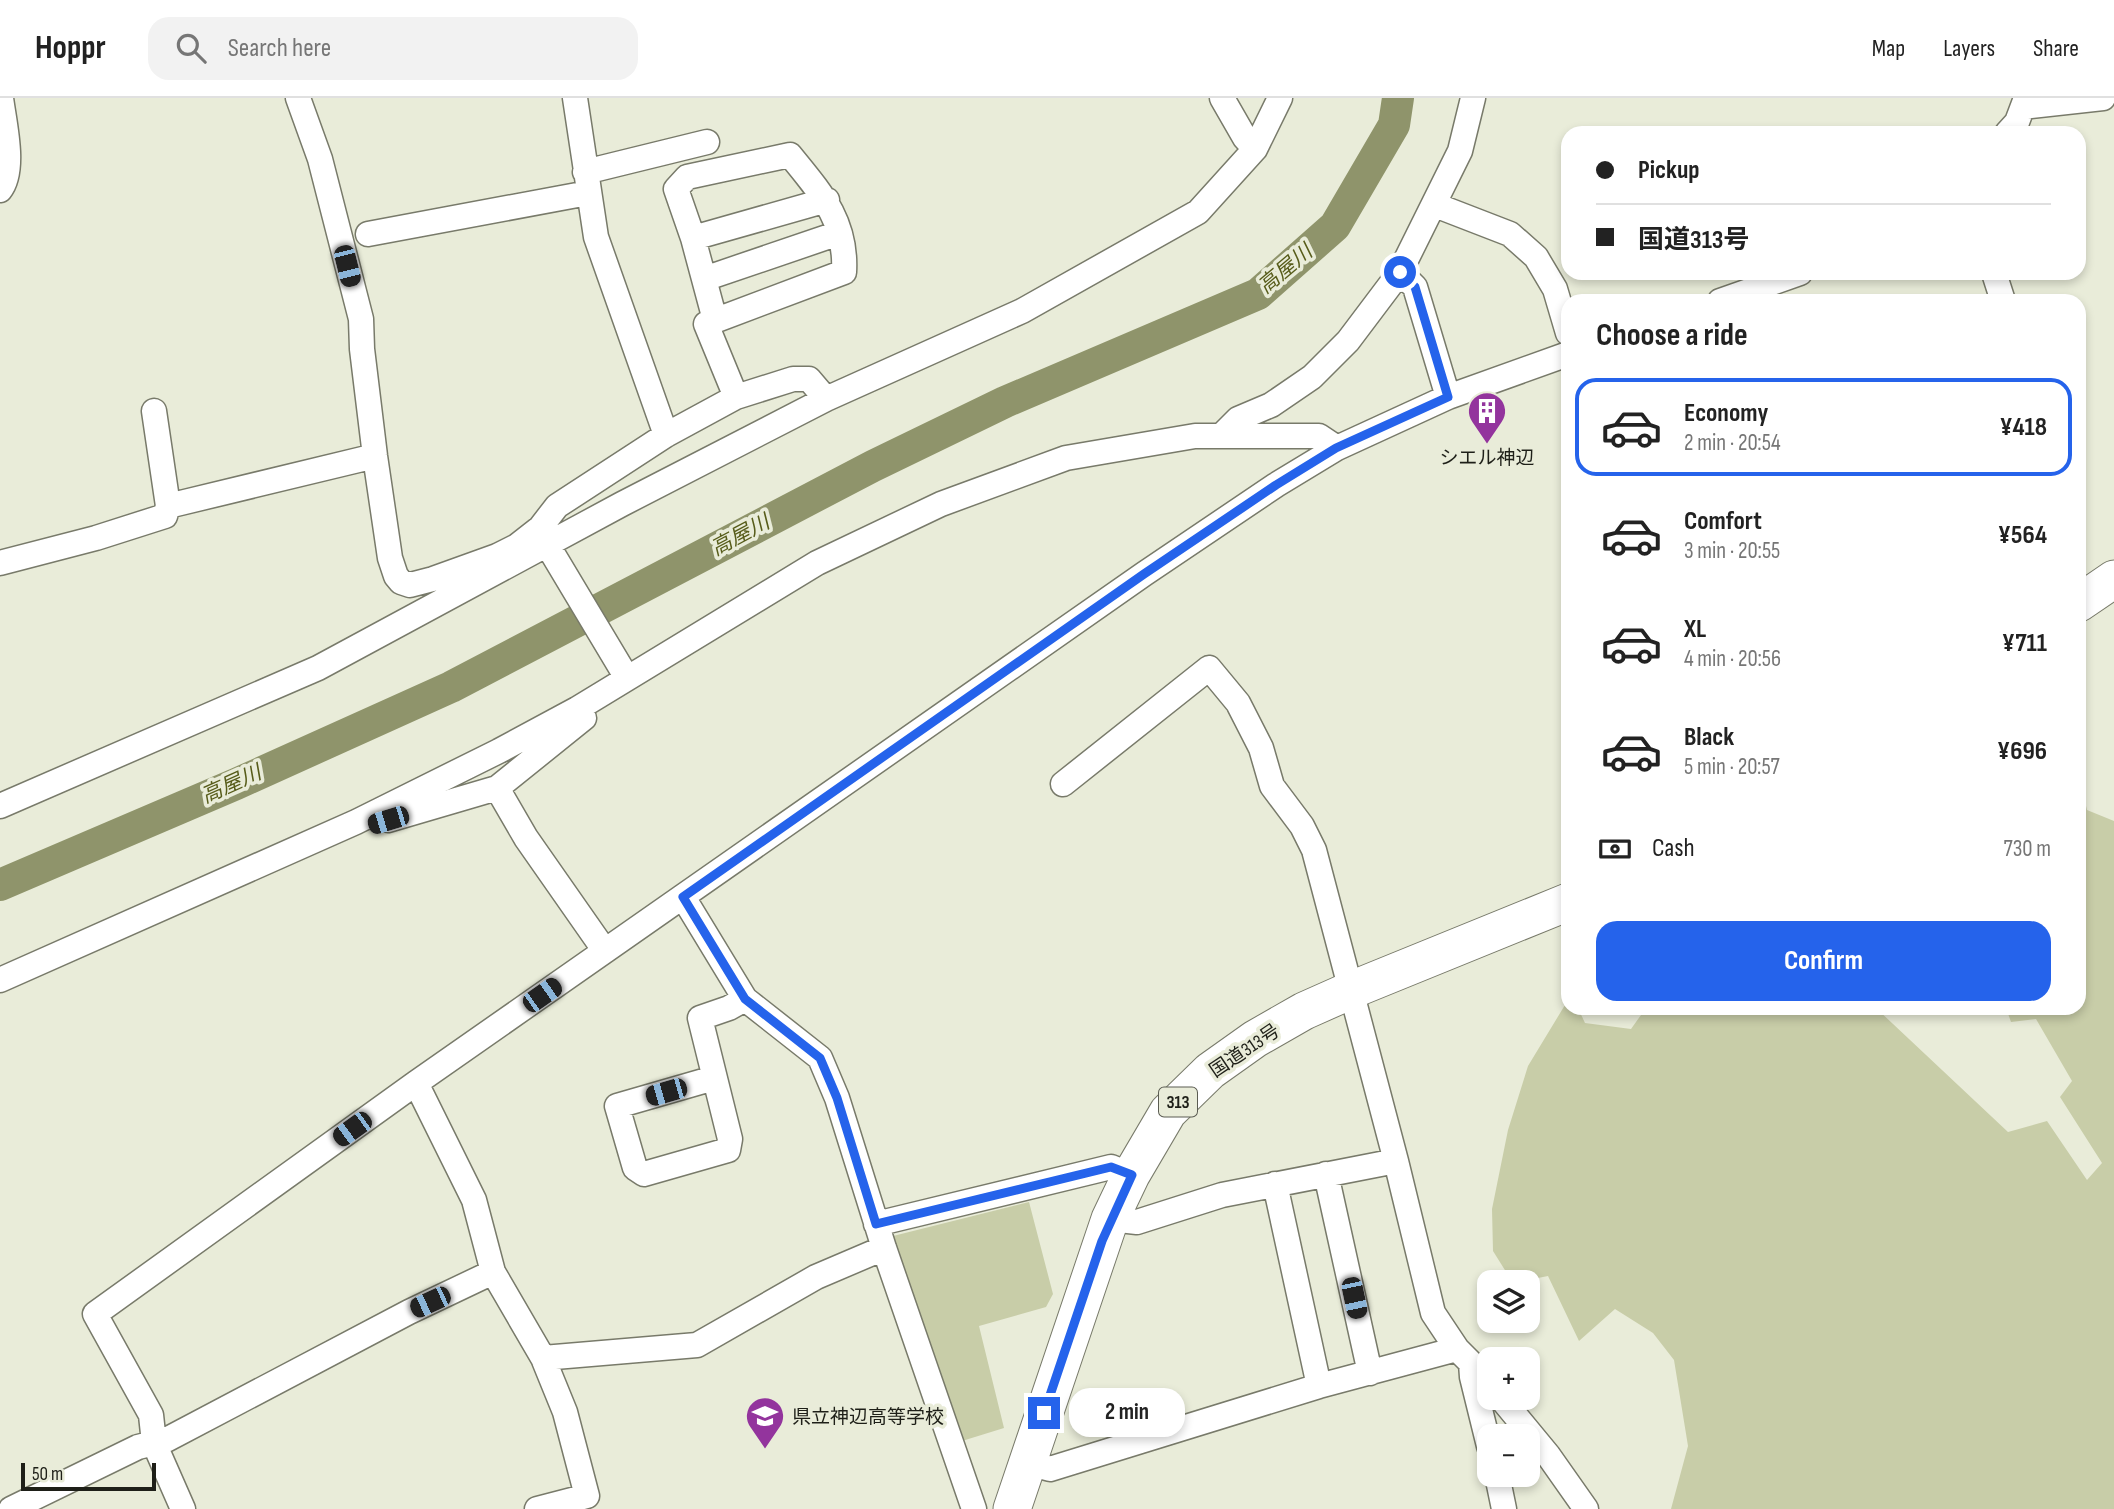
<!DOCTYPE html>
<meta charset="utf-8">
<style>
body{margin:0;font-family:"Sofia Sans Condensed","Noto Sans JP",sans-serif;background:#f2f2f2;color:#222;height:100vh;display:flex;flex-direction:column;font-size:26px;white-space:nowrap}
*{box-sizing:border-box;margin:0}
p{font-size:23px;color:#767676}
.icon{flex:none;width:38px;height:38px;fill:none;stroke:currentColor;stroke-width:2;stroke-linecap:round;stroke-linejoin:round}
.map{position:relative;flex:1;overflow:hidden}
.side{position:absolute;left:1561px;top:196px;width:525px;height:721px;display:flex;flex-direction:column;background:#fff;border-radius:21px;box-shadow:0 4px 10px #0003}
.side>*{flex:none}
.guide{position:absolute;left:1561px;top:28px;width:525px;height:154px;border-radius:21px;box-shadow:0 4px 10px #0003;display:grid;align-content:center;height:154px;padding:0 35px;background:#fff}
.controls{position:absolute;left:1477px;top:1172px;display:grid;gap:14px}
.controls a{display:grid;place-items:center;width:63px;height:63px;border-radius:14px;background:#fff;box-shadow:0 4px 10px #0003;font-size:35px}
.scale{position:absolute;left:21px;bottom:18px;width:135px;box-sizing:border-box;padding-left:7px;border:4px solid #1e1f18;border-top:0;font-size:19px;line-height:24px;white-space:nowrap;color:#1e1f18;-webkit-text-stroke:5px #e9ecd9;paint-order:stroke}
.end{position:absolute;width:32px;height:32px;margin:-16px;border:9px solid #2563eb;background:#fff;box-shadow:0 0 0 4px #fff}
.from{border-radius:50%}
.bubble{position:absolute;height:49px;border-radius:21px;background:#fff;box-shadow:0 4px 10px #0003;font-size:23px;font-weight:700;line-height:49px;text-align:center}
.car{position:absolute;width:21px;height:42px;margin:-21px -10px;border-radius:9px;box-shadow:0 0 5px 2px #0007;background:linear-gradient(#222 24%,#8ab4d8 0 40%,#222 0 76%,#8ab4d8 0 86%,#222 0)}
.guide b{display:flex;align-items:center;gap:24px;height:66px;font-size:26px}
.guide b+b{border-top:2px solid #e0e0e0}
.guide i{width:18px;height:18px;background:#222}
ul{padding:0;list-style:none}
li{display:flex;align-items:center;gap:21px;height:98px;margin:0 14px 10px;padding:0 21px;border:4px solid transparent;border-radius:21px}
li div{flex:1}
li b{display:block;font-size:26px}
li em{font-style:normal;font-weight:700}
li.selected{border-color:#2563eb}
li>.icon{width:63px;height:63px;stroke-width:1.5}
h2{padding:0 35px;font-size:32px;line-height:84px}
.pay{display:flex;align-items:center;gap:18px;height:77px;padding:0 35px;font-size:26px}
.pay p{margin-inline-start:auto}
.action{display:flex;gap:14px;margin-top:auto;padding:14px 35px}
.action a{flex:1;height:80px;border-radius:21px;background:#2563eb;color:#fff;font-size:28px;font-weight:700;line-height:80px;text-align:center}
header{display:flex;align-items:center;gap:42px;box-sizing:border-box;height:98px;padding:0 35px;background:#fff;border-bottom:2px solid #e0e0e0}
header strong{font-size:33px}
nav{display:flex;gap:38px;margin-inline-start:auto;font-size:24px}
.search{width:490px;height:63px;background:#f2f2f2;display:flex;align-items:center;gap:18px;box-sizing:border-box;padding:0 24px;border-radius:21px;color:#767676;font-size:26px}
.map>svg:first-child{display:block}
.green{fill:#c8cda8}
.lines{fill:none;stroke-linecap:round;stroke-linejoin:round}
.river{stroke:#8f946b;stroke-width:32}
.minor-casing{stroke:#787a6a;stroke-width:27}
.highway-casing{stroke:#787a6a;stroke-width:39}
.minor{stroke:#fff;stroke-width:24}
.highway{stroke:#fff;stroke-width:37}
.route{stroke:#2563eb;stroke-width:9}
.labels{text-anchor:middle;stroke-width:7;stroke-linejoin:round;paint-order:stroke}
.shield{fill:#e9ecd9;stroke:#5b5c52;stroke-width:2}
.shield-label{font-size:18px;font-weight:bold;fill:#1e1f18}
.poi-label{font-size:19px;fill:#1e1f18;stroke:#e9ecd9}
.street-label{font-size:19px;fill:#1e1f18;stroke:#e9ecd9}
.water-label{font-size:21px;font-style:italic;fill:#575c1a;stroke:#e9ecd9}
</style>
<header>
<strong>Hoppr</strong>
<div class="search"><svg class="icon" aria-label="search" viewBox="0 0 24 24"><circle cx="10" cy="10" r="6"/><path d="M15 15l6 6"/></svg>Search here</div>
<nav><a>Map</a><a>Layers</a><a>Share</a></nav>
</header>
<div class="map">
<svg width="2114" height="1411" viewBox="0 0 2114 1411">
<rect width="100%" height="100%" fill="#e9ecd9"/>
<path class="green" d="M2079 679 2087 712 2114 723V1411H1671L1688 1348 1674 1262 1653 1235 1615 1211 1579 1243 1548 1178 1513 1185 1493 1153 1492 1111 1508 1032 1528 968 1568 902V910H1578L1585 925 1631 931 1646 910H1876L2008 1034 2047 1023 2087 1082 2102 1065 2060 999 2072 983 2036 921 2011 924 2006 910H2079Z
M1029 1104 1053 1196 1046 1209 979 1228 1004 1330 962 1343 893 1138Z"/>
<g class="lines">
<path class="river" d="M0 787 236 686 451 589 873 368 1005 304 1258 196 1335 128 1394 27 1398 0"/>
<g class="minor-casing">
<path id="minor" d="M298 0 320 61 361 221 362 251 375 358 390 460 396 478 401 484 410 487 433 481 497 458 517 448 540 430
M575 0 596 139 666 337
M1222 0 1245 40 1255 51
M2023 9 2103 0
M2007 35 2017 24 2026 0
M585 74 707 44
M0 92C16 72 4 24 1 0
M1435 107 1510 136 1536 159 1555 191 1568 235
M368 136 588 95
M693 140 827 102
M1400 174 1415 189 1448 299
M1994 175 2003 203
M704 181 839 135
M1720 203 1800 175
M715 222 693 140 676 91 687 79 790 57C820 94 847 123 844 174L706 226 736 299
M1222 337 1238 321 1271 307 1312 279 1348 243 1400 174 1460 53 1473 0
M168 408 375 358
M0 465 96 440 165 418 168 408 154 313
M627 580 548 448 540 430 557 408 666 337 736 299 793 281H809L826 301
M1063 686 1209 570 1238 605 1261 650 1272 688 1302 728 1314 752 1396 1063 1433 1215 1457 1251 1471 1265 1472 1279 1489 1348
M497 690 526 740 605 853
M0 708 318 570 622 406 826 301 1022 213 1198 114 1255 51 1280 0
M388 722 497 690 584 620
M683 799 745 901 820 960 837 1000 884 1150 974 1411
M0 882 356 724 499 653 577 611 817 465 941 406 1066 360 1195 338H1319L1337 350
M714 980 617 1008 635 1070 644 1076 728 1052 730 1041 700 920 729 910 745 901
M416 985 474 1102 493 1174 543 1260 565 1314 587 1398 537 1411
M1326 1076 1370 1275
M1275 1086 1319 1288
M1110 1121 1137 1124 1222 1097 1396 1063
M876 1126 1111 1069 1131 1077
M543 1260 697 1247 816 1179 884 1150
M1501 1300 1548 1357 1586 1411
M1027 1365 1050 1371 1319 1288 1457 1251
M1497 1377 1504 1411
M11 1411 138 1349 166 1342 409 1214 493 1174
M183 1411 154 1345 151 1317 95 1216 416 985 1144 476 1276 387 1337 350 1448 299 1568 256"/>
</g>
<g class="highway-casing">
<path id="highway" d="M2079 505 2114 481
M1012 1411 1110 1121 1131 1077 1168 1014 1210 973 1255 941 1304 913 1349 893 1568 804"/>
</g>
<use href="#minor" class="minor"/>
<use href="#highway" class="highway"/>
</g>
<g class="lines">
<path class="route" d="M1044 1315 1102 1143 1132 1077 1111 1069 876 1126 837 1000 820 960 745 901 683 799 1144 476 1276 387 1336 350 1448 299 1415 189 1400 174"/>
</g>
<defs>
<g id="building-pin" transform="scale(2.0125)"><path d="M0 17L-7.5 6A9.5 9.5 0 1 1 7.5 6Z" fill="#93349d" stroke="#e9ecd9"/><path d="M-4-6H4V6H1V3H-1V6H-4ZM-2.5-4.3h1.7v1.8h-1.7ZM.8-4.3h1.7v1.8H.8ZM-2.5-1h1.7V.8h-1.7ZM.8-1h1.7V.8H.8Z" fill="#fff"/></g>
<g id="school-pin" transform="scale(2.0125)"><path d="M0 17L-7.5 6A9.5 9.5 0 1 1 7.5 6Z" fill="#93349d" stroke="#e9ecd9"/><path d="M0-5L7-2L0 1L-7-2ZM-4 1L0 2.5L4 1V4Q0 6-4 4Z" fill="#fff"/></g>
</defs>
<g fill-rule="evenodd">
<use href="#building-pin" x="1487" y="313"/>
<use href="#school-pin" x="765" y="1318"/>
</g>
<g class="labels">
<rect class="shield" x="1159" y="989.5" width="38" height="29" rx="5"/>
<g class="shield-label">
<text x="1178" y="1010">313</text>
</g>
<g class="poi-label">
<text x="1487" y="366">シエル神辺</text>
<text x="792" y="1325" text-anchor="start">県立神辺高等学校</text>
</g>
<g class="street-label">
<text transform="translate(1244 952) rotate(-34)" y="7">国道313号</text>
</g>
<g class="water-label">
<text transform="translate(1285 171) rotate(-40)" y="7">高屋川</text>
<text transform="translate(740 437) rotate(-28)" y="7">高屋川</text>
<text transform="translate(231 686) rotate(-24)" y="7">高屋川</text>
</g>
</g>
</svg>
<div class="controls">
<a><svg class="icon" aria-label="layers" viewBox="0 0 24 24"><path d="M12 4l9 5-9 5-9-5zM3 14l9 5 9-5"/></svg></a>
<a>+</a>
<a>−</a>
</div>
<div class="scale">50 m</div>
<i class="end from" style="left:1400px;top:174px"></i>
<i class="end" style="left:1044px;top:1315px"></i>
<div class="bubble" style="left:1069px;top:1290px;width:116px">2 min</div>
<i class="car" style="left:347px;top:168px;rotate:166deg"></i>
<i class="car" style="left:388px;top:722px;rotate:253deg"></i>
<i class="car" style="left:542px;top:897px;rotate:55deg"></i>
<i class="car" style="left:666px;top:994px;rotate:254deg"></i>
<i class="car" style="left:352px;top:1031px;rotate:234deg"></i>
<i class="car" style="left:1354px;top:1200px;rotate:168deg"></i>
<i class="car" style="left:430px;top:1204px;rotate:245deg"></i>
<div class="guide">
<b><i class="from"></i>Pickup</b>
<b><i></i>国道313号</b>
</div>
<section class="side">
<h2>Choose a ride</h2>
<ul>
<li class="selected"><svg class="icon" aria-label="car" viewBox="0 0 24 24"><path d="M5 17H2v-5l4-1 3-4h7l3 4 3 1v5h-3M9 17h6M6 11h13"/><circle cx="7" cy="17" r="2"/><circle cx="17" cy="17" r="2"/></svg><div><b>Economy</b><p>2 min · 20:54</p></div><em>¥418</em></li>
<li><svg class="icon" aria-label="car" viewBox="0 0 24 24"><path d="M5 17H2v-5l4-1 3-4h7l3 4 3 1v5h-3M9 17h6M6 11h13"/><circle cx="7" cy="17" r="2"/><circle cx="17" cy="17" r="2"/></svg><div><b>Comfort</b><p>3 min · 20:55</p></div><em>¥564</em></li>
<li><svg class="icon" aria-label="car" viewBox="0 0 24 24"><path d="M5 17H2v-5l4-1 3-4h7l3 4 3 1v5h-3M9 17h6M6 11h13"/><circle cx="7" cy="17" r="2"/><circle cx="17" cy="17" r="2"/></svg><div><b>XL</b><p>4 min · 20:56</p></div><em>¥711</em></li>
<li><svg class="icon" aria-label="car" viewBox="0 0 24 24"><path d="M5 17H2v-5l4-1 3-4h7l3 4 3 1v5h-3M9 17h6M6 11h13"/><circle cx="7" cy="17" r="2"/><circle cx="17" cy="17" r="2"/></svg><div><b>Black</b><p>5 min · 20:57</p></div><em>¥696</em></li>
</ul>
<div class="pay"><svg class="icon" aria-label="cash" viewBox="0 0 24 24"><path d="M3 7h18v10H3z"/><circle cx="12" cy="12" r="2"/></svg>Cash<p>730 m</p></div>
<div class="action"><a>Confirm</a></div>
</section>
</div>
